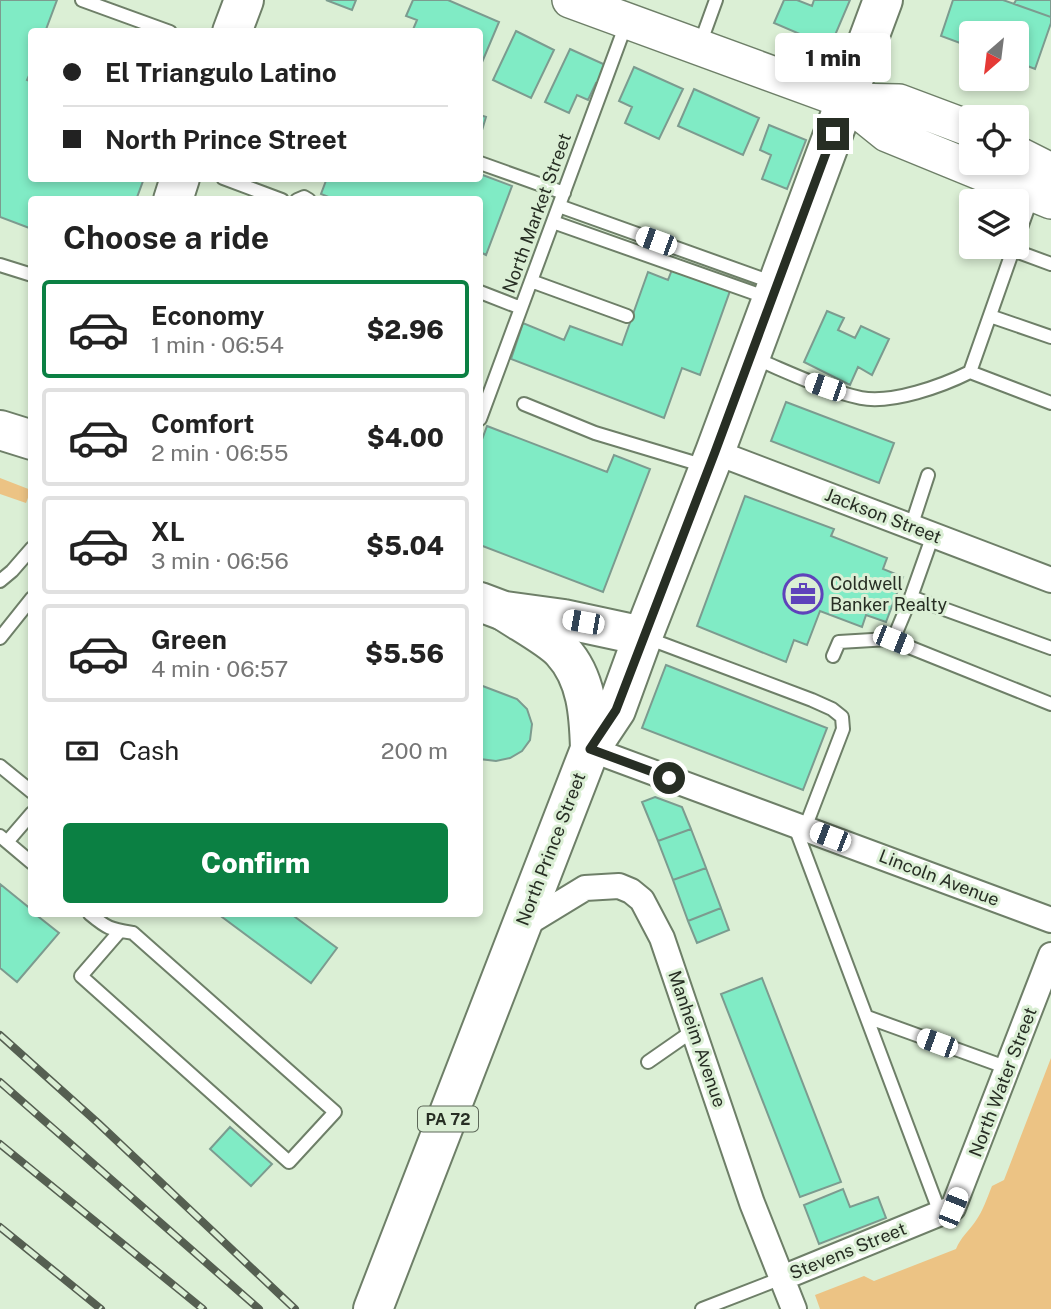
<!DOCTYPE html>
<meta charset="utf-8">
<style>
body{margin:0;font-family:"Public Sans",sans-serif;background:#f2f2f2;color:#222;height:100vh;display:flex;flex-direction:column;font-size:26px;white-space:nowrap}
*{box-sizing:border-box;margin:0}
p{font-size:23px;color:#767676}
.icon{flex:none;width:38px;height:38px;fill:none;stroke:currentColor;stroke-width:2;stroke-linecap:round;stroke-linejoin:round}
.map{position:relative;flex:1;overflow:hidden}
.side{position:absolute;left:28px;top:196px;width:455px;height:721px;display:flex;flex-direction:column;background:#fff;border-radius:7px;box-shadow:0 4px 10px #0003}
.side>*{flex:none}
.hud{position:absolute;left:28px;top:28px;width:455px;height:154px;border-radius:7px;box-shadow:0 4px 10px #0003;display:grid;align-content:center;height:154px;padding:0 35px;background:#fff}
.needle{width:46px;rotate:208deg}
.controls{position:absolute;left:959px;top:21px;display:grid;gap:14px}
.controls a{display:grid;place-items:center;width:70px;height:70px;border-radius:7px;background:#fff;box-shadow:0 4px 10px #0003;font-size:35px}
.end{position:absolute;width:32px;height:32px;margin:-16px;border:9px solid #272e24;background:#fff;box-shadow:0 0 0 4px #fff}
.from{border-radius:50%}
.bubble{position:absolute;height:49px;border-radius:7px;background:#fff;box-shadow:0 4px 10px #0003;font-size:23px;font-weight:800;line-height:49px;text-align:center}
.car{position:absolute;width:21px;height:42px;margin:-21px -10px;border-radius:9px;box-shadow:0 0 5px 2px #0007;background:linear-gradient(#fff 24%,#345 0 40%,#fff 0 76%,#345 0 86%,#fff 0)}
.hud b{display:flex;align-items:center;gap:24px;height:66px;font-size:26px}
.hud b+b{border-top:2px solid #e0e0e0}
.hud i{width:18px;height:18px;background:#222}
ul{padding:0;list-style:none}
li{display:flex;align-items:center;gap:21px;height:98px;margin:0 14px 10px;padding:0 21px;border:4px solid #e0e0e0;border-radius:7px}
li div{flex:1}
li b{display:block;font-size:26px}
li em{font-style:normal;font-weight:800}
li.on{border-color:#0b8043}
li>.icon{width:63px;height:63px;stroke-width:1.5}
h2{padding:0 35px;font-size:32px;line-height:84px}
.pay{display:flex;align-items:center;gap:18px;height:77px;padding:0 35px;font-size:26px}
.pay p{margin-inline-start:auto}
.action{display:flex;gap:14px;margin-top:auto;padding:14px 35px}
.action a{flex:1;height:80px;border-radius:7px;background:#0b8043;color:#fff;font-size:28px;font-weight:800;line-height:80px;text-align:center}
.map>svg:first-child{display:block}
.green{fill:#ecc384}
.building{fill:#80ebc5;stroke:#7c9b8f;stroke-width:2}
.lines{fill:none;stroke-linecap:round;stroke-linejoin:round}
.lane-casing{stroke:#6e7f68;stroke-width:16}
.street-casing{stroke:#6e7f68;stroke-width:28}
.secondary-casing{stroke:#6e7f68;stroke-width:38}
.primary-casing{stroke:#6e7f68;stroke-width:42}
.highway-casing{stroke:#6e7f68;stroke-width:42}
.lane{stroke:#fff;stroke-width:12}
.street{stroke:#fff;stroke-width:24}
.secondary{stroke:#fff;stroke-width:35}
.primary{stroke:#fff;stroke-width:38}
.highway{stroke:#fff;stroke-width:38}
.rail-casing{stroke:#555f51;stroke-width:8}
.rail{stroke:#dbefd5;stroke-width:5;stroke-dasharray:16;stroke-linecap:butt}
.route{stroke:#272e24;stroke-width:9}
.labels{text-anchor:middle;stroke-width:6;stroke-linejoin:round;paint-order:stroke}
.shield{fill:#dbefd5;stroke:#5d6859;stroke-width:2}
.shield-label{font-size:16px;font-weight:bold;fill:#272e24}
.street-label{font-size:18px;fill:#272e24;stroke:#dbefd5}
.poi-label{font-size:18px;fill:#272e24;stroke:#dbefd5;text-anchor:start}
</style>
<div class="map">
<svg width="1051" height="1309" viewBox="0 0 1051 1309">
<rect width="100%" height="100%" fill="#dbefd5"/>
<path class="green" d="M0 478 31 490 26 503 0 494Z
M1051 1058V1309H820L815 1295 864 1276 874 1281 956 1249C961 1237 968 1232 975 1222 983 1211 987 1198 992 1186L1004 1180Z"/>
<path class="building" d="M0 0H57L45 32H32V69L27 80 32 82V178H135L143 181 136 200H32V229L0 217Z
M326 0H356L352 10Z
M413 0H448L499 22 480 67V32H412L417 20 406 16Z
M784 0H797L812 6 814 0H850L830 47 774 23Z
M953 0H1003L1051 17V23L1035 69 1017 62V33H971V47L941 36Z
M1016 0H1051V17L1014 4Z
M516 31 554 50 531 98 493 80Z
M570 49 610 67 601 85 596 83 588 100 577 95 569 113 545 102Z
M634 67 683 89 659 139 625 123 632 107 619 101Z
M694 89 759 118 743 155 678 126Z
M480 115 486 117 480 137Z
M769 125 806 140 787 189 762 179 771 155 760 150Z
M480 174 512 186 486 255 480 252V200H336L321 194 327 178H480Z
M673 267 731 288 700 375 682 368 664 418 511 359 523 323 564 340 570 326 622 345 648 272 668 280Z
M827 311 844 318 838 330 855 338 861 326 889 339 872 375 858 367 850 385 804 362Z
M786 402 894 443 879 483 771 441Z
M487 426 607 472 614 455 650 469 603 592 480 545V445Z
M745 496 834 529 831 536 887 558 883 569 903 577 886 622 866 615 862 627 820 611 807 645 794 640 786 662 697 626Z
M666 665 827 728 803 790 642 728Z
M480 685 517 699 527 709 532 724 530 740 522 751 510 758 496 761 480 759Z
M655 797 682 807 691 829 658 841 642 802Z
M691 829 706 868 673 880 658 841Z
M706 868 721 908 688 921 673 880Z
M0 884 32 910V914H35L59 933 17 982 0 968Z
M721 908 729 930 697 943 688 921Z
M218 914H291L337 948 311 983Z
M762 978 841 1182 800 1197 721 994Z
M230 1127 272 1164 251 1186 210 1149Z
M843 1189 850 1207 878 1197 886 1218 819 1244 804 1205Z"/>
<g class="lines">
<g class="lane-casing">
<path id="lane" d="M82 0 170 32
M699 47 716 0
M480 163 564 193
M223 178 282 200
M297 200 304 197 309 200
M559 206 774 283
M553 222 768 298
M1017 239 1032 197
M1013 250 1051 264
M0 265 32 275
M531 281 627 316
M480 292 521 308
M990 316 1051 337
M754 358C788 372 824 390 861 398 892 404 942 386 970 372L1051 403
M970 372 1014 247
M524 404 595 433 705 466
M480 419 626 24
M911 527 928 475
M933 535 911 597 1051 648
M0 581 12 571 32 548
M0 638 32 598
M647 638 812 700 832 709 842 717 843 729 805 828
M893 640 911 597
M833 656 839 642 889 639 1051 704
M0 766 32 792
M795 827 940 1213
M0 836 32 863
M7 842 32 813
M90 914C108 929 110 929 133 933L335 1112 289 1162 81 976 120 931
M867 1017 1008 1068
M648 1062 694 1030
M702 1309 782 1278"/>
</g>
<g class="street-casing">
<path id="street" d="M715 452 1051 580
M590 749 1051 920
M521 927 585 888 619 886 631 891 642 900 662 938 752 1203 794 1309
M782 1278 953 1208 1051 955"/>
</g>
<g class="secondary-casing">
<path id="secondary" d="M570 0 846 101 887 134 1051 201
M846 101 899 102 971 129
M1017 154 1051 171"/>
</g>
<g class="primary-casing">
<path id="primary" d="M232 32 244 0
M173 200 180 178
M504 611C520 622 550 638 562 651 587 678 589 715 590 749
M373 1309 590 749 616 710 643 636"/>
</g>
<g class="highway-casing">
<path id="highway" d="M0 430 32 440
M480 602 504 611 564 619 643 636 715 452 883 0"/>
</g>
<use href="#lane" class="lane"/>
<use href="#street" class="street"/>
<use href="#secondary" class="secondary"/>
<use href="#primary" class="primary"/>
<use href="#highway" class="highway"/>
<g class="rail-casing">
<path id="rail" d="M0 1035 98 1123 295 1309
M0 1082 259 1309
M0 1144 203 1309
M0 1227 101 1309"/>
</g>
<use href="#rail" class="rail"/>
</g>
<g class="lines">
<path class="route" d="M669 778 590 749 616 710 715 452 833 134"/>
</g>
<defs>
<g id="office-ring" transform="scale(2.0125)"><circle r="9.5" fill="#dbefd5" stroke="#5e43bb" stroke-width="1.5"/><path d="M-6-3h4V-5.5h4V-3h4V5H-6ZM-1-4.5V-3h2v-1.5ZM-6 0V1H6V0Z" fill="#5e43bb"/></g>
</defs>
<g fill-rule="evenodd">
<use href="#office-ring" x="803" y="594"/>
</g>
<g class="labels">
<rect class="shield" x="418" y="1106.5" width="60" height="25" rx="5"/>
<g class="shield-label">
<text x="448" y="1125">PA 72</text>
</g>
<g class="street-label">
<text transform="translate(537 213) rotate(-70)" y="6">North Market Street</text>
<text transform="translate(883 516) rotate(21)" y="6">Jackson Street</text>
<text transform="translate(551 849) rotate(-69)" y="6">North Prince Street</text>
<text transform="translate(939 878) rotate(21)" y="6">Lincoln Avenue</text>
<text transform="translate(697 1039) rotate(71)" y="6">Manheim Avenue</text>
<text transform="translate(1003 1082) rotate(-69)" y="6">North Water Street</text>
<text transform="translate(848 1251) rotate(-22)" y="6">Stevens Street</text>
</g>
<g class="poi-label">
<text x="830" y="590">Coldwell<tspan x="830" dy="21">Banker Realty</tspan></text>
</g>
</g>
</svg>
<div class="controls">
<a><svg class="needle" viewBox="-14 -14 28 28"><path d="M0-13l5 13h-10z" fill="#e53935"/><path d="M0 13l5-13h-10z" fill="#767676"/></svg></a>
<a><svg class="icon" aria-label="locate" viewBox="0 0 24 24"><circle cx="12" cy="12" r="6"/><path d="M12 2v4M12 18v4M2 12h4M18 12h4"/></svg></a>
<a><svg class="icon" aria-label="layers" viewBox="0 0 24 24"><path d="M12 4l9 5-9 5-9-5zM3 14l9 5 9-5"/></svg></a>
</div>
<i class="end from" style="left:669px;top:778px"></i>
<i class="end" style="left:833px;top:134px"></i>
<div class="bubble" style="left:775px;top:33px;width:116px">1 min</div>
<i class="car" style="left:656px;top:241px;rotate:290deg"></i>
<i class="car" style="left:825px;top:387px;rotate:289deg"></i>
<i class="car" style="left:583px;top:622px;rotate:280deg"></i>
<i class="car" style="left:893px;top:640px;rotate:112deg"></i>
<i class="car" style="left:830px;top:837px;rotate:291deg"></i>
<i class="car" style="left:937px;top:1043px;rotate:290deg"></i>
<i class="car" style="left:953px;top:1208px;rotate:22deg"></i>
<div class="hud">
<b><i class="from"></i>El Triangulo Latino</b>
<b><i></i>North Prince Street</b>
</div>
<section class="side">
<h2>Choose a ride</h2>
<ul>
<li class="on"><svg class="icon" aria-label="car" viewBox="0 0 24 24"><path d="M5 17H2v-5l4-1 3-4h7l3 4 3 1v5h-3M9 17h6M6 11h13"/><circle cx="7" cy="17" r="2"/><circle cx="17" cy="17" r="2"/></svg><div><b>Economy</b><p>1 min · 06:54</p></div><em>$2.96</em></li>
<li><svg class="icon" aria-label="car" viewBox="0 0 24 24"><path d="M5 17H2v-5l4-1 3-4h7l3 4 3 1v5h-3M9 17h6M6 11h13"/><circle cx="7" cy="17" r="2"/><circle cx="17" cy="17" r="2"/></svg><div><b>Comfort</b><p>2 min · 06:55</p></div><em>$4.00</em></li>
<li><svg class="icon" aria-label="car" viewBox="0 0 24 24"><path d="M5 17H2v-5l4-1 3-4h7l3 4 3 1v5h-3M9 17h6M6 11h13"/><circle cx="7" cy="17" r="2"/><circle cx="17" cy="17" r="2"/></svg><div><b>XL</b><p>3 min · 06:56</p></div><em>$5.04</em></li>
<li><svg class="icon" aria-label="car" viewBox="0 0 24 24"><path d="M5 17H2v-5l4-1 3-4h7l3 4 3 1v5h-3M9 17h6M6 11h13"/><circle cx="7" cy="17" r="2"/><circle cx="17" cy="17" r="2"/></svg><div><b>Green</b><p>4 min · 06:57</p></div><em>$5.56</em></li>
</ul>
<div class="pay"><svg class="icon" aria-label="cash" viewBox="0 0 24 24"><path d="M3 7h18v10H3z"/><circle cx="12" cy="12" r="2"/></svg>Cash<p>200 m</p></div>
<div class="action"><a>Confirm</a></div>
</section>
</div>
